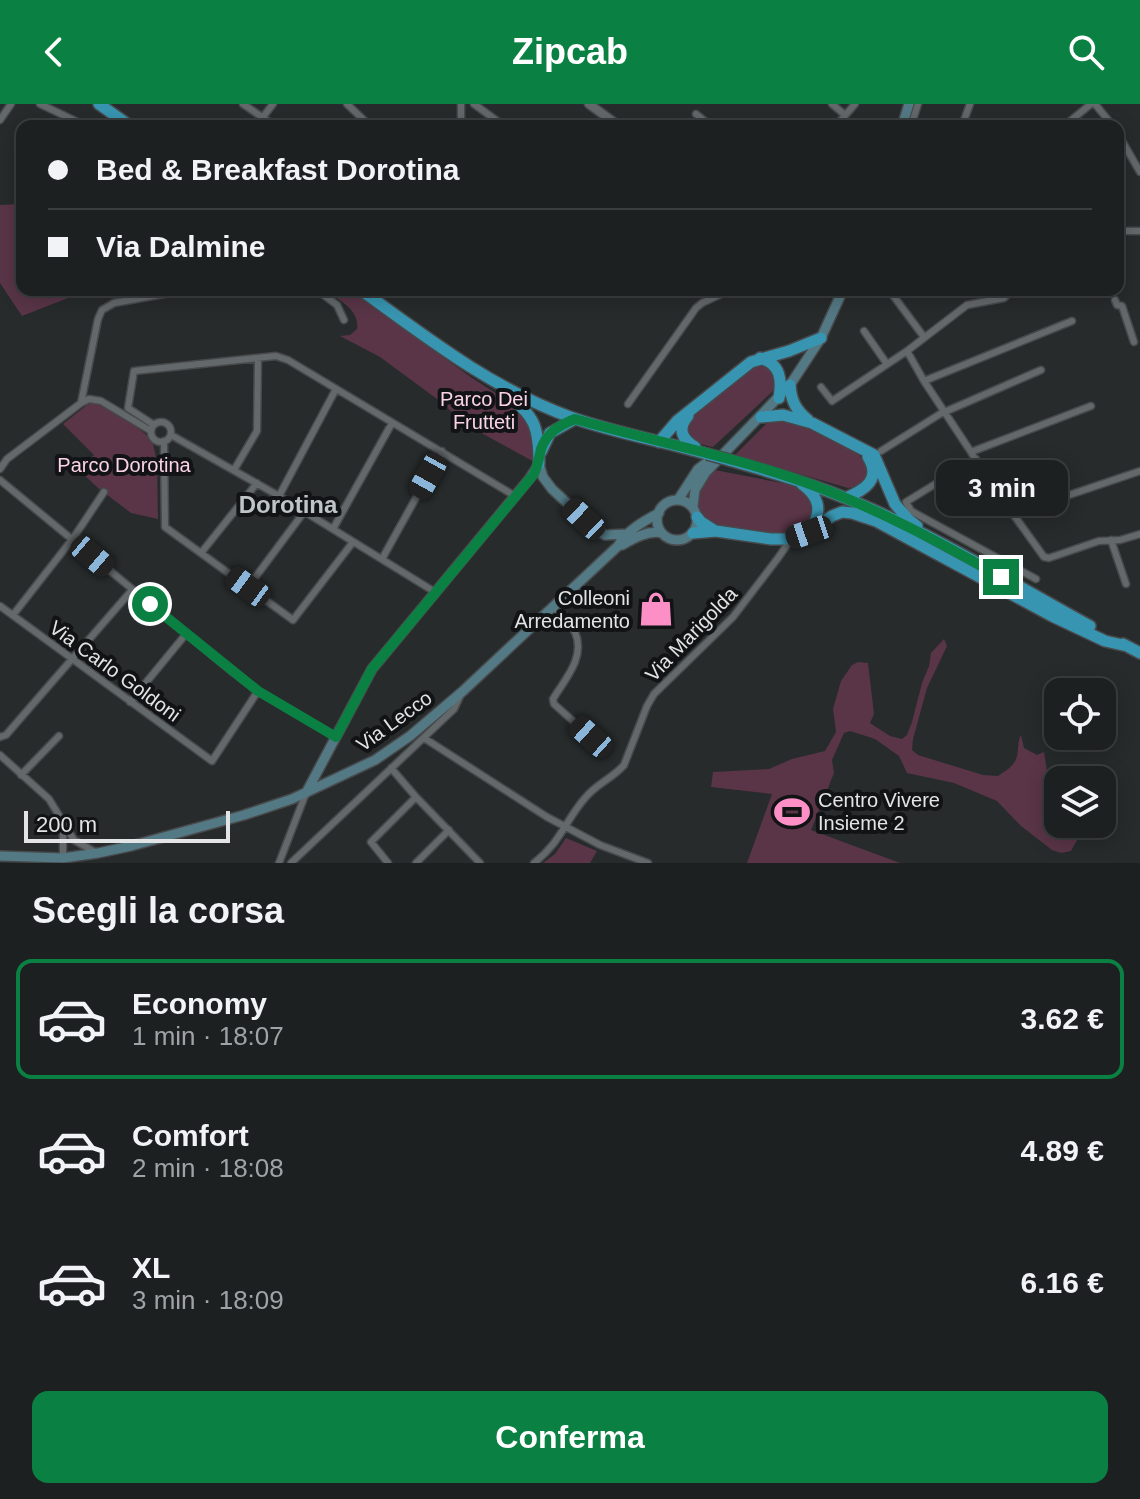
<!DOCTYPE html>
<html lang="it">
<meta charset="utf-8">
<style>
body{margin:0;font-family:Arial,sans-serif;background:#2a2d2e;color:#f1f3f6;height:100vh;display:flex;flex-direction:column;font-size:30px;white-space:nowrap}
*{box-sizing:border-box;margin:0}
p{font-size:26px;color:#a0a3a5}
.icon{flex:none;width:44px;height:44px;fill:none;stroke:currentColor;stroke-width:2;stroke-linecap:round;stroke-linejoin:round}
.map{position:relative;height:759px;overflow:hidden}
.side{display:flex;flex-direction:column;background:#1d2021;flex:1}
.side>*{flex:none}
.guide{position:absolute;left:16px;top:16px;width:1108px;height:176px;border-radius:16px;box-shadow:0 4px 20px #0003,0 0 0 2px #3b3e3f;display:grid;align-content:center;height:176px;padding:0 32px;background:#1d2021}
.buttons{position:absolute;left:1044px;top:574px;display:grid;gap:16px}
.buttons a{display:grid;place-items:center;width:72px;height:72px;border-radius:16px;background:#1d2021;box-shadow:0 4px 20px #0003,0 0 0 2px #3b3e3f;font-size:40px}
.scale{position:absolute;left:24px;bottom:20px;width:206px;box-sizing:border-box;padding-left:8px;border:4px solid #e2e4e5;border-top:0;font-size:22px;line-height:28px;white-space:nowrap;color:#e2e4e5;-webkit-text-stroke:6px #111314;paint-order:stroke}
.end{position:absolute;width:36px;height:36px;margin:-18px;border:10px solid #0b8043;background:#fff;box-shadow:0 0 0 4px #fff}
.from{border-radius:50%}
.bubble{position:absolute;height:56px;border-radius:16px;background:#1d2021;box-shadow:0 4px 20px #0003,0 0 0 2px #3b3e3f;font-size:26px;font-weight:800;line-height:56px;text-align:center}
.car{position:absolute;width:24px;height:48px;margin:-24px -12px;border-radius:10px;box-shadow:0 0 6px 2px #0007;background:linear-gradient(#222 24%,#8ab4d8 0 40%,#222 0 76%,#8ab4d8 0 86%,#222 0)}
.guide b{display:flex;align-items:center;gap:28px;height:76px;font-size:30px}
.guide b+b{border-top:2px solid #3b3e3f}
.guide i{width:20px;height:20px;background:#f1f3f6}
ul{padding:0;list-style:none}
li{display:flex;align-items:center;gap:24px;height:120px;margin:0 16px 12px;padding:0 16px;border:4px solid transparent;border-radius:16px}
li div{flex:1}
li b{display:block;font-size:30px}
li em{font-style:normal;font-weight:800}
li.active{border-color:#0b8043}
li>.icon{width:72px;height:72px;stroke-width:1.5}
h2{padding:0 32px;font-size:36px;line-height:96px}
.cta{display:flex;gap:16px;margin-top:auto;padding:16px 32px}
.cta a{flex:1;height:92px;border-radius:16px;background:#0b8043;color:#fff;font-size:32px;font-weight:800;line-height:92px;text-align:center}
header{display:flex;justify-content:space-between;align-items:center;height:104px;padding:0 32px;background:#0b8043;color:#fff;font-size:36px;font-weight:800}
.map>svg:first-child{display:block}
.green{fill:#593547}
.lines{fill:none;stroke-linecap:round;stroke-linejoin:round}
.minor-casing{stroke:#47494b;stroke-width:9}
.tertiary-casing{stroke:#47494b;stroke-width:11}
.secondary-casing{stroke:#47494b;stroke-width:12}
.trunk-casing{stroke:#47494b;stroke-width:14}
.minor{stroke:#63686a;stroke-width:6}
.tertiary{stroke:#63686a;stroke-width:8}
.secondary{stroke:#537985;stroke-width:9}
.trunk{stroke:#3895b1;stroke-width:11}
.trunk-bridge-casing{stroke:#47494b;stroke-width:14;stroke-linecap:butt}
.trunk-bridge{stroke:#3895b1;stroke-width:11}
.route{stroke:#0b8043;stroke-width:10}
.labels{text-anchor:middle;stroke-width:8;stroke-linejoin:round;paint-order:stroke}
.park-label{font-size:20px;fill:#fad3e4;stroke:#111314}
.poi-label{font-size:20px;fill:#e2e4e5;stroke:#111314;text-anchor:end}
.street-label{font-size:20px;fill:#e2e4e5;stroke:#111314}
.quarter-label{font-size:24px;font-weight:bold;fill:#bfc4c6;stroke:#111314}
</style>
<header><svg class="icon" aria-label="back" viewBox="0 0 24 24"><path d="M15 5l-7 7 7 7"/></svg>Zipcab<svg class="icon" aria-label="search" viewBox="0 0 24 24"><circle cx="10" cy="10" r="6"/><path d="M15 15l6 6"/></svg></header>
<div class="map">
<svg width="1140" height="759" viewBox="0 0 1140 759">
<rect width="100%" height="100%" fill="#272b2c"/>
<path class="green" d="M22 100V186H70L68 194 22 212 0 179V101Z
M325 186H351L472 274 516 302 531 323 536 359 467 321 437 295 380 253 340 232 350 231 357 225C360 206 339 196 325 186Z
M764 259C774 267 779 276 772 288L713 343C663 334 699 306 719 289 730 280 741 270 753 261Z
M92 299C113 303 135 322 152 335L157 358 158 415 131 409 98 384 80 367 94 351 63 320 87 301Z
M782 315C788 316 795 317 801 319 816 324 869 350 869 366 869 373 864 378 859 382L848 384 735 351 768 318Z
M715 366 792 381 802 386 813 394C813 400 815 408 813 413 800 445 736 425 711 421 690 402 698 384 715 366Z
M944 535 947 542 927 584 913 635 912 646 918 651 983 671 998 672C1005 667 1015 662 1017 652 1019 644 1017 639 1021 631L1024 644 1037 651 1044 648 1049 679 1046 697 1051 721 1086 720 1071 747 1061 749 1052 746 1021 722 997 697 954 679 907 669 899 652 875 635 850 627 844 629 832 656 834 669 811 726 900 759H747L772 690 711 683 713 668 769 665 792 655 825 647 836 628 833 605 841 577 852 561 858 558 868 559 874 610 870 619 890 632 902 635 907 631 912 618 922 579 929 562 931 549Z
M566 734 597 747 590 759H543L555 750Z"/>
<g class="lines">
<g class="minor-casing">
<path id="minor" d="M40 0 86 22
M243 0 275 22
M347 0 370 22
M461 0V22
M474 0 504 22
M832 0 845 11
M1095 0 1113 22
M696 10 711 22
M263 13 273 0
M0 16 11 0
M836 22 855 0
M911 22 918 0
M962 22 970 0
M1064 22 1091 0
M1118 30 1140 68
M1118 127H1140
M317 186 337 201 344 216
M889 186 924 233
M1115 196 1117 201 1122 202 1134 238
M864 227 887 260
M907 247 924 277 971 348 1000 399 1008 407 1013 410 1044 453 1049 454 1099 437 1120 436 1140 430
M924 277 1072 217
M821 283 832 297 907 247 967 201 1004 194 1012 186
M81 299 98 215 102 206 114 199 186 186
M628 300 696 204 702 199 730 186
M151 328a10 10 0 1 1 20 0a10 10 0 1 1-20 0Z
M154 321 128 304 134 267 276 252 288 256 515 392
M171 331 279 392 435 488
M164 337 165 423 293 516 353 438
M881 347 940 310 1041 266
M971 348 1091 302
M976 355 906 398 911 407 1036 475
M0 365 7 355 81 299 89 295 101 297 151 327
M234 366 257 327 258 254
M0 376 234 569 258 587 336 633
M279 392 336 285
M1013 410 1140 367
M333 425 392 319
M1111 436 1126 480
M201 449 257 379
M382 455 442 347
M248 483 304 408
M0 502 212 657 258 587
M553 503C560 511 570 519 575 528 586 553 565 575 553 595L554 600 591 633
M13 511 74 433 104 388
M130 598 186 530
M0 633 6 631 132 486
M424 634 547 713 600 741 648 759
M0 651 49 695 74 736 95 748
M391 664 416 693 480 759
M21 671 59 632
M63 720V754
M279 759 306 689
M291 759 454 605 461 590
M388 759 371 738 416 693
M416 759 449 726
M534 759C561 738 565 717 585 694 596 680 613 674 624 661L647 602 654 590 733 513 778 454 787 441 788 435"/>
</g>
<g class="tertiary-casing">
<path id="tertiary" d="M589 0 619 22"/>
</g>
<g class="secondary-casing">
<path id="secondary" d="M902 22 909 0
M539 360 543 373 552 385 596 426 605 431 627 430
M657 416a20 20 0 1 1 40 0a20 20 0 1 1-40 0Z
M678 396 698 365 714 353
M693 403 695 386 706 368 790 281 821 234 843 186
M622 441C634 434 648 426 662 429
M306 689 372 565 530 374 539 360
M0 752 63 754 98 749 131 742 244 711 292 695 375 656 410 632 463 587 618 442C626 427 644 417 659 409"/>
</g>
<g class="trunk-casing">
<path id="trunk" d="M99 0 130 22
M361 186C427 234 493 285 570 313 615 329 662 337 707 350
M760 254C781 260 782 276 779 294
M790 281C791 297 796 306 808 316
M505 291C536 310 539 326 539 360
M688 312C677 325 682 335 695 343
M761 313 783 311 812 319 874 351 895 400 908 415 917 422
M659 338 677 317 751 258 789 247 821 234
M541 348 550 329 575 315
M729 356C774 369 819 382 862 401 941 435 1015 481 1090 522
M802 380C818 392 823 405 812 423
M846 394C864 386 882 376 868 353
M697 413 701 418 715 427
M693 429 716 427 771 435H788L809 428 832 412 842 408 852 409 876 417 1052 512 1105 537 1127 542
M1123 540 1140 549"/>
</g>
<use href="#minor" class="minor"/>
<use href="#tertiary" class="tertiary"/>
<use href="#secondary" class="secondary"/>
<use href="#trunk" class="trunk"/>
<g class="trunk-bridge-casing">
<path id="trunk-bridge" d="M707 350 729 356"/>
</g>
<use href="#trunk-bridge" class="trunk-bridge"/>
</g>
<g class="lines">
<path class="route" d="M150 500 258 587 336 633 372 565 534 370C538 361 539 354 541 345 547 328 560 321 575 315 655 338 738 353 815 382 880 406 941 439 1001 473"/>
</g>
<defs>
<g id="shop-bare" transform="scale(2.76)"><path d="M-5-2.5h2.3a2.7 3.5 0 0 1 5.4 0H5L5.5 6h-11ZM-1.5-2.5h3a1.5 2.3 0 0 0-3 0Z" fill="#fb8fc6" stroke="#111314" stroke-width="2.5" paint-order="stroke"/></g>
<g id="stadium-bare" transform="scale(2.76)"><path d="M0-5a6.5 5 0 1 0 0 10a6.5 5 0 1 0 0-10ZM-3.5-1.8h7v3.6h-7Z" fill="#fb8fc6" stroke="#111314" stroke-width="2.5" paint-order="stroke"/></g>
</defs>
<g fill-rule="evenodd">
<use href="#shop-bare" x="656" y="505"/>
<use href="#stadium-bare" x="792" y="708"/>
</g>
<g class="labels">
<g class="park-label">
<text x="484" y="302">Parco Dei<tspan x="484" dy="23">Frutteti</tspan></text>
<text x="124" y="368">Parco Dorotina</text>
</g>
<g class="poi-label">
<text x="630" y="501">Colleoni<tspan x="630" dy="23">Arredamento</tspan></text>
<text x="818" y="703" text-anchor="start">Centro Vivere<tspan x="818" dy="23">Insieme 2</tspan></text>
</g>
<g class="street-label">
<text transform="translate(691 530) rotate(-46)" y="7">Via Marigolda</text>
<text transform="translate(115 567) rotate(36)" y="7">Via Carlo Goldoni</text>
<text transform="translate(394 617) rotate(-36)" y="7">Via Lecco</text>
</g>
<g class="quarter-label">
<text x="288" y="409">Dorotina</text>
</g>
</g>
</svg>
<div class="buttons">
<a><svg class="icon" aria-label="locate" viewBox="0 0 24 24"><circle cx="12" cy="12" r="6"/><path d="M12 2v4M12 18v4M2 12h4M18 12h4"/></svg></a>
<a><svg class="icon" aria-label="layers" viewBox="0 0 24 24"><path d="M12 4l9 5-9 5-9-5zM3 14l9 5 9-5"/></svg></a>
</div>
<div class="scale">200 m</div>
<i class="end from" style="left:150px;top:500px"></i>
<i class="end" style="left:1001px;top:473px"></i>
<div class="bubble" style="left:936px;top:356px;width:132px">3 min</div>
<i class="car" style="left:428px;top:372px;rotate:209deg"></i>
<i class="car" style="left:584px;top:415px;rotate:313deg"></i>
<i class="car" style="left:809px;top:428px;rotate:251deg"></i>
<i class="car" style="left:92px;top:452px;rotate:130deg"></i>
<i class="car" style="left:248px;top:483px;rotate:306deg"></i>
<i class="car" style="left:591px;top:633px;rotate:312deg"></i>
<div class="guide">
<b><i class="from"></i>Bed &amp; Breakfast Dorotina</b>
<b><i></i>Via Dalmine</b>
</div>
</div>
<section class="side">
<h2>Scegli la corsa</h2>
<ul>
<li class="active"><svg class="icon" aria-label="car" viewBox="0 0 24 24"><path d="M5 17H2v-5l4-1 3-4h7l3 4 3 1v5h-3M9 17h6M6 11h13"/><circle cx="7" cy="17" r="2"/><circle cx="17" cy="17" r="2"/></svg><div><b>Economy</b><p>1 min · 18:07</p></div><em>3.62 €</em></li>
<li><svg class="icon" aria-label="car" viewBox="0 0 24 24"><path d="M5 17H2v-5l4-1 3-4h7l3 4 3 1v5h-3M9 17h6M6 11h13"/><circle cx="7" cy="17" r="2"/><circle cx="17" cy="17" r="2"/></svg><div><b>Comfort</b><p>2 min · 18:08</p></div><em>4.89 €</em></li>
<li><svg class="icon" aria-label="car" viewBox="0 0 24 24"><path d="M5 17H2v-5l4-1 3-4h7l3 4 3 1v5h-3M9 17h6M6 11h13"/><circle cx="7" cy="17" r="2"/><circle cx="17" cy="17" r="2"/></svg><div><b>XL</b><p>3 min · 18:09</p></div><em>6.16 €</em></li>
</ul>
<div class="cta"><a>Conferma</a></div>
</section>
